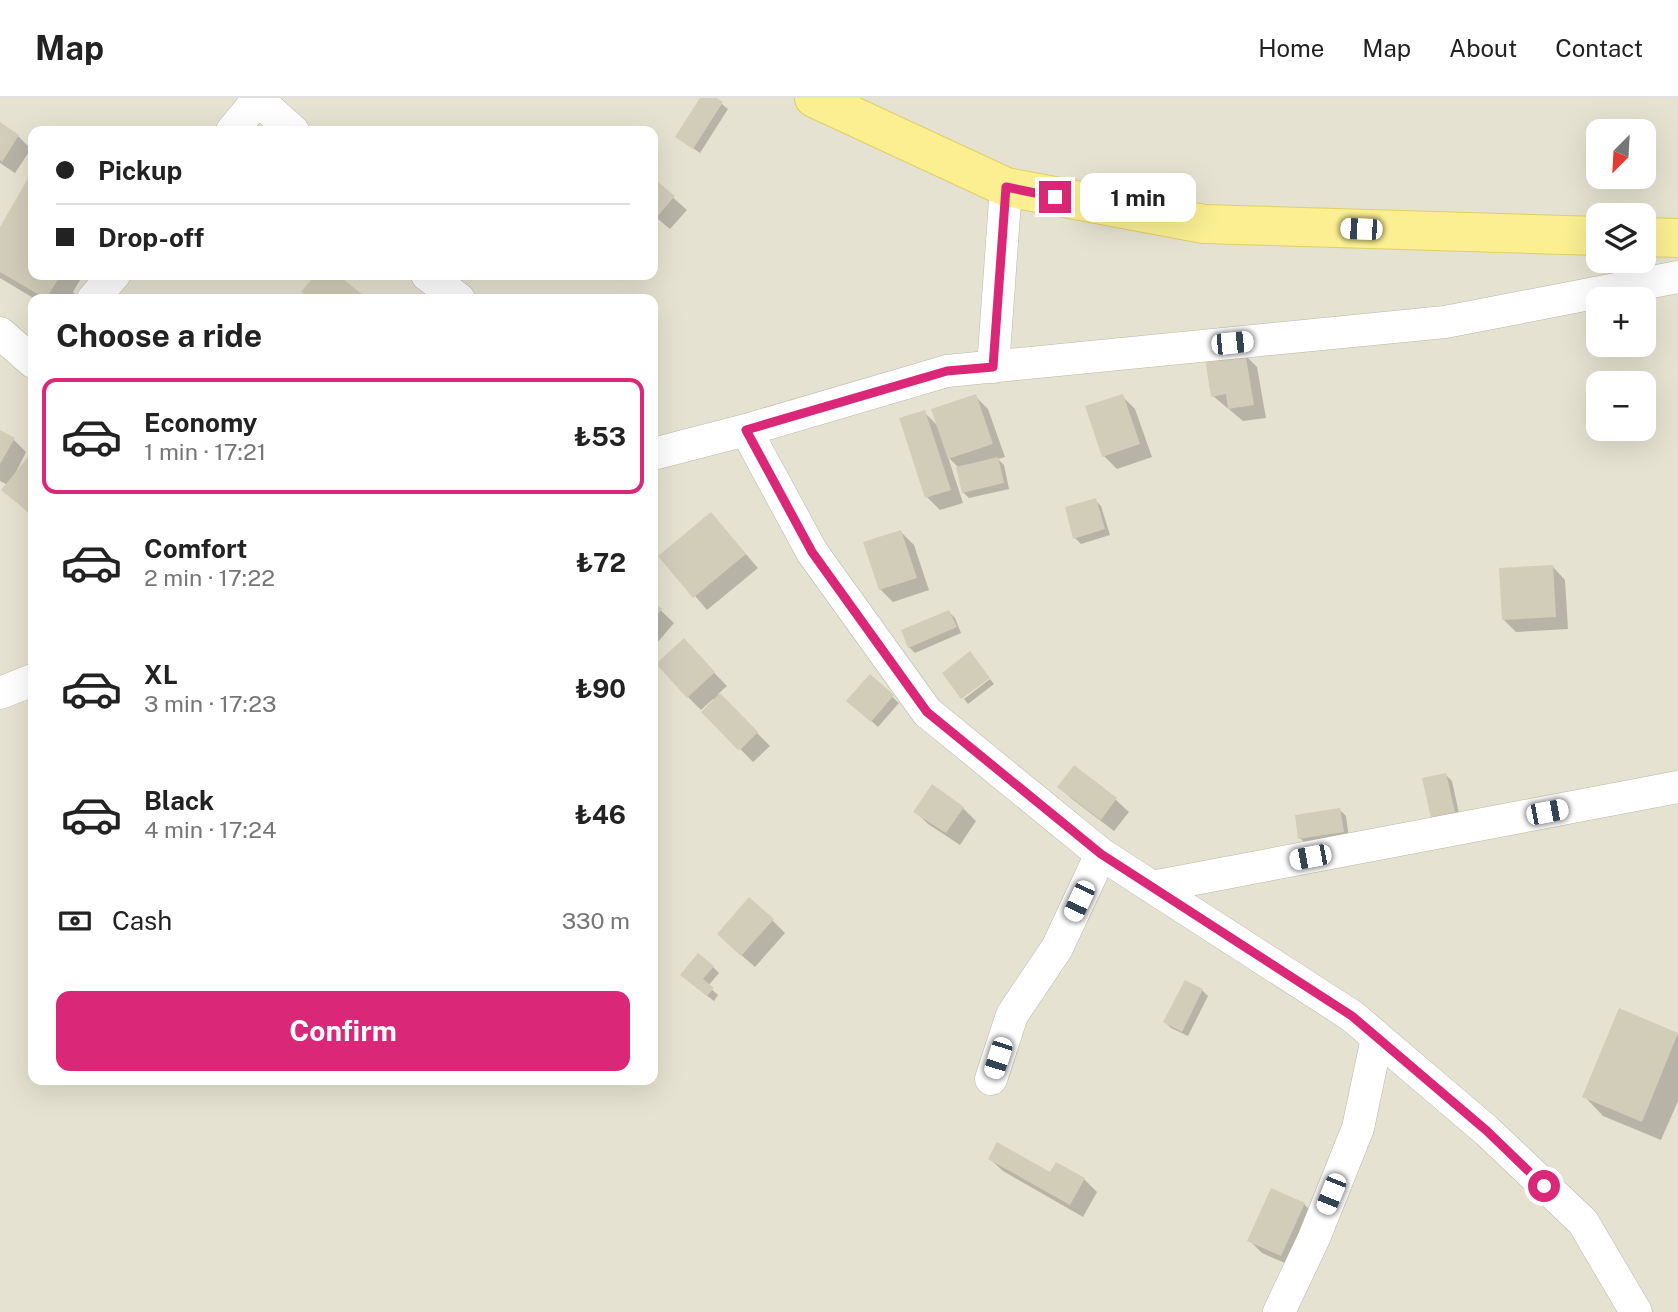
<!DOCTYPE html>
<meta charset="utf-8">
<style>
body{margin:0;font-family:"Public Sans",sans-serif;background:#f6f6f6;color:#222;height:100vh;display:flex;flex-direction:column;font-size:26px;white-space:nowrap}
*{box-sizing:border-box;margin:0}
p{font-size:23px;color:#767676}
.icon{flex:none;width:38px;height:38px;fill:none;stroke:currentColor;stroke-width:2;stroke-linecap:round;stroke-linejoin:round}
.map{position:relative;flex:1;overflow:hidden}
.panel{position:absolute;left:28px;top:196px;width:630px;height:791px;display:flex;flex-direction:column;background:#fff;border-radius:14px;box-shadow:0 7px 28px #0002}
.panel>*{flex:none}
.banner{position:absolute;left:28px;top:28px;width:630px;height:154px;border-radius:14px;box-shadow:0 7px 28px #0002;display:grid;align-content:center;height:154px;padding:0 28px;background:#fff}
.needle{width:46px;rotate:204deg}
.buttons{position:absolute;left:1586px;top:21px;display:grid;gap:14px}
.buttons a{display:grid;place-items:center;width:70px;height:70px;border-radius:14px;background:#fff;box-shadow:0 7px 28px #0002;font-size:35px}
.end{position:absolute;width:32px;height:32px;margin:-16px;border:9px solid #db2777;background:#fff;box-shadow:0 0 0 4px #fff}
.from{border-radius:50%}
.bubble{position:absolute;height:49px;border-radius:14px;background:#fff;box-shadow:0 7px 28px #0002;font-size:23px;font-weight:700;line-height:49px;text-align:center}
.car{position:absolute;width:21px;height:42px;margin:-21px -10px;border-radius:9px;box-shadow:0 0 5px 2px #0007;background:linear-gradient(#fff 24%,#345 0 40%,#fff 0 76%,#345 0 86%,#fff 0)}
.banner b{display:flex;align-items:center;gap:24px;height:66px;font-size:26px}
.banner b+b{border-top:2px solid #e0e0e0}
.banner i{width:18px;height:18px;background:#222}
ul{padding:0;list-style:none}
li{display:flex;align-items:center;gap:21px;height:116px;margin:0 14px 10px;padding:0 14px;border:4px solid transparent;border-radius:14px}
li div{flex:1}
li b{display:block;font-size:26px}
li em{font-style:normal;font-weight:700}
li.active{border-color:#db2777}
li>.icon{width:63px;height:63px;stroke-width:1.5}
h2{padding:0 28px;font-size:32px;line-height:84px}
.pay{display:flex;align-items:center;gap:18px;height:77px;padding:0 28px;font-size:26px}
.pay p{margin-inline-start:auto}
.action{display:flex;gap:14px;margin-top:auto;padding:14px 28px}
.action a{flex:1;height:80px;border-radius:14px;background:#db2777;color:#fff;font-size:28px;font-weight:700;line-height:80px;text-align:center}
header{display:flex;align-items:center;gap:42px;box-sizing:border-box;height:98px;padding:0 35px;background:#fff;border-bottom:2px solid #e0e0e0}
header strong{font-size:33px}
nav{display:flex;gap:38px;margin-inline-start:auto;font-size:24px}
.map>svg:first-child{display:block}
.residential{fill:#e5e2d1;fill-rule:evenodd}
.shadow{fill:#0003}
.building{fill:#d2cdb9}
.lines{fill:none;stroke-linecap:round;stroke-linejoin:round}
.minor-casing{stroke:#bcb8a6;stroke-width:33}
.major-casing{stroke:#dfcf63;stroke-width:40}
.minor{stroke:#fff;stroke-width:32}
.major{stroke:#fbef92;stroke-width:38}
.route{stroke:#db2777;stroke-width:9}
</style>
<header>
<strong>Map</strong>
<nav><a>Home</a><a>Map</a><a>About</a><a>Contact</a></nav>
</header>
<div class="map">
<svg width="1678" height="1214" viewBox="0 0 1678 1214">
<rect width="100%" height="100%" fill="#f1efe3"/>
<path class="residential" d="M0 0H1678V1214H0ZM33 33H653V177H33ZM1598 33H1643V79H1598ZM1598 117H1643V163H1598ZM33 201H653V982H33ZM1598 201H1643V247H1598ZM1598 285H1643V331H1598Z"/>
<path class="shadow" d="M702 0H714L728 11 700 55 677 39Z
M0 26 18 38 31 51 15 75 0 65Z
M33 76V177H83L73 194 78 199 77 201H35L0 180V133Z
M653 82 687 112 670 131 653 117Z
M1244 256 1257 269 1266 320 1243 323 1213 298Z
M975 298 988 311 1005 359 998 361 1004 367 1009 391 969 400 963 394 958 369 948 359 963 405 940 412 927 399 924 314 938 328Z
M1122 298 1135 311 1152 359 1117 371 1104 358Z
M0 334 13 341 26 354 15 376 16 377 33 356V419L4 392 8 387 0 383Z
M1095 402 1101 408 1110 437 1081 446 1075 440Z
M711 416 758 470 707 512 661 458Z
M901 434 914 447 929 492 893 504 880 491Z
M1553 469 1565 482 1568 531 1516 534 1503 521Z
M653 505 674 525 656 546 653 543Z
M949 514 955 520 961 535 915 555 909 549Z
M696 556 727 588 718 596 770 648 753 664 704 614 715 603 713 601 701 612 688 599Z
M870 578 899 605 878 629 855 608Z
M990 581 994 586 968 606 964 601Z
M1446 677 1452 683 1460 720 1439 725 1433 719Z
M1059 689 1116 702 1129 714 1114 733 1072 701Z
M963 710 976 723 960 747 928 726 915 713Z
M1340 712 1346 718 1349 740 1306 746 1300 740Z
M772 822 785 835 755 869 732 849Z
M713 869 719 875 708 888 718 897 714 903 688 883Z
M1202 892 1208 898 1188 938 1171 930 1165 924Z
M1620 912 1678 937V1003L1661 1042 1603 1018 1584 998Z
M990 1061 1051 1077 1084 1081 1097 1094 1083 1119 1003 1073Z
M1304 1106 1317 1119 1294 1169 1262 1155 1249 1142Z"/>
<path class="building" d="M700 0H717L723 4 693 51 675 39Z
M0 24 19 37 2 64 0 62Z
M33 72V177L60 178 46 201 0 174V129Z
M653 80 675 98 656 120 653 117Z
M315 177H338L368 201H310L301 194Z
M1245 254 1254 307 1228 311 1226 296 1211 299 1205 260Z
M976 296 993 346 948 361 931 311Z
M1123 296 1140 346 1102 359 1085 308Z
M925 312 951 392 925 400 899 320Z
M0 332 15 340 0 366Z
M33 353V418L1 392Z
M998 359 1004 385 962 395 956 369Z
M1096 400 1105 431 1073 441 1065 409Z
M711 414 746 456 693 500 658 458Z
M901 432 917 480 879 492 863 444Z
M1553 467 1556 519 1502 522 1499 470Z
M653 503 662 511 653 522Z
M949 512 957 529 908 550 901 532Z
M684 540 715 574 687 600 656 566Z
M970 553 990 580 961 601 942 575Z
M870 576 894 597 871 624 846 603Z
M720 595 758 634 739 653 701 614Z
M1074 667 1117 700 1101 722 1057 689Z
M1446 675 1455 714 1431 720 1422 680Z
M932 686 964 709 946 735 913 714Z
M1340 710 1344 734 1298 741 1295 717Z
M749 799 774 821 741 858 717 836Z
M698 855 714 868 703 881 714 890 707 898 680 877Z
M1185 882 1203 891 1182 934 1163 924Z
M1619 910 1678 935 1642 1024 1582 999Z
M997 1044 1050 1074 1056 1064 1085 1080 1070 1107 988 1061Z
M1271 1090 1305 1105 1281 1158 1247 1143Z"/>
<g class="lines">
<g class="minor-casing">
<path id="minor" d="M256 0 293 33
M232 33 259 0
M427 177 459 201
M93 201 114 177
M0 235 33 264
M993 269 1006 89
M746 332 812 454 927 614 1101 756 1352 918 1487 1033 1583 1124 1636 1214
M653 356 746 332 947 273 1445 224 1678 179
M0 595 33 582
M1152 789 1678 689
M991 981 1012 917 1057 850 1101 756
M1279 1214 1314 1140 1358 1030 1377 940"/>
</g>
<g class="major-casing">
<path id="major" d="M814 0 1006 89 1204 126 1598 138
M1643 139 1678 140"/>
</g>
<use href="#minor" class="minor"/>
<use href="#major" class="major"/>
</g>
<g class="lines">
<path class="route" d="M1055 99 1006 89 993 269 947 273 746 332 812 454 927 614 1101 756 1352 918 1487 1033 1544 1088"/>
</g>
</svg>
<div class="buttons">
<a><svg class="needle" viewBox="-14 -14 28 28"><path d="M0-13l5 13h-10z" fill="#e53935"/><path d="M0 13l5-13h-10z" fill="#767676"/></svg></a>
<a><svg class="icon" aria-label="layers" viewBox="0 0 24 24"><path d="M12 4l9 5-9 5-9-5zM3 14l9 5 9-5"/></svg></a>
<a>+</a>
<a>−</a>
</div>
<i class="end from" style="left:1544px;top:1088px"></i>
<i class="end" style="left:1055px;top:99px"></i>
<div class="bubble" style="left:1080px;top:75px;width:116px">1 min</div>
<i class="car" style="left:1361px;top:131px;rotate:272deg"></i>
<i class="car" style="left:1232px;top:245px;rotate:84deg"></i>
<i class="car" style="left:1547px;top:714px;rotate:79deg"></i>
<i class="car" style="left:1310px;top:759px;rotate:259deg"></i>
<i class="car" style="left:1079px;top:803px;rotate:205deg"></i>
<i class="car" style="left:998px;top:960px;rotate:198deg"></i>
<i class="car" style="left:1331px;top:1096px;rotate:202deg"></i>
<div class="banner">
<b><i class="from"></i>Pickup</b>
<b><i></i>Drop-off</b>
</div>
<section class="panel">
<h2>Choose a ride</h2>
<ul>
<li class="active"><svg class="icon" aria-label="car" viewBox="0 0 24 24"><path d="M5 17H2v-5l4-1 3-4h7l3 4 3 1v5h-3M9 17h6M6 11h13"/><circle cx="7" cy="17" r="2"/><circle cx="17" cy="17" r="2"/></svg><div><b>Economy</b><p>1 min · 17:21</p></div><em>₺53</em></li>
<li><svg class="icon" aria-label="car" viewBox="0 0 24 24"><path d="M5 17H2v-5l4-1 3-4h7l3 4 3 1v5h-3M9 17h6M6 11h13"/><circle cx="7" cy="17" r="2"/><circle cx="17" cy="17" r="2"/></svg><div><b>Comfort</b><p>2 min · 17:22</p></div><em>₺72</em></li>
<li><svg class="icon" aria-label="car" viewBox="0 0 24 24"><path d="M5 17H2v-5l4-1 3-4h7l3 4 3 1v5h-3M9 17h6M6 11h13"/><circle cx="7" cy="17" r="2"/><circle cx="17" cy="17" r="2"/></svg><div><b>XL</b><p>3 min · 17:23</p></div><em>₺90</em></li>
<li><svg class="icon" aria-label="car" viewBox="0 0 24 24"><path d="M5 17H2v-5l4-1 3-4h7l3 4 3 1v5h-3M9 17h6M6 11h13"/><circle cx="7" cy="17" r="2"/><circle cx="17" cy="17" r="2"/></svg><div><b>Black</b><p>4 min · 17:24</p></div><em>₺46</em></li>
</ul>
<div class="pay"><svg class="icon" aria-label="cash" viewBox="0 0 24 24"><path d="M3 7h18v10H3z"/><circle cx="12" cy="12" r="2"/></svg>Cash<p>330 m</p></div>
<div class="action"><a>Confirm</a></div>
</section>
</div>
